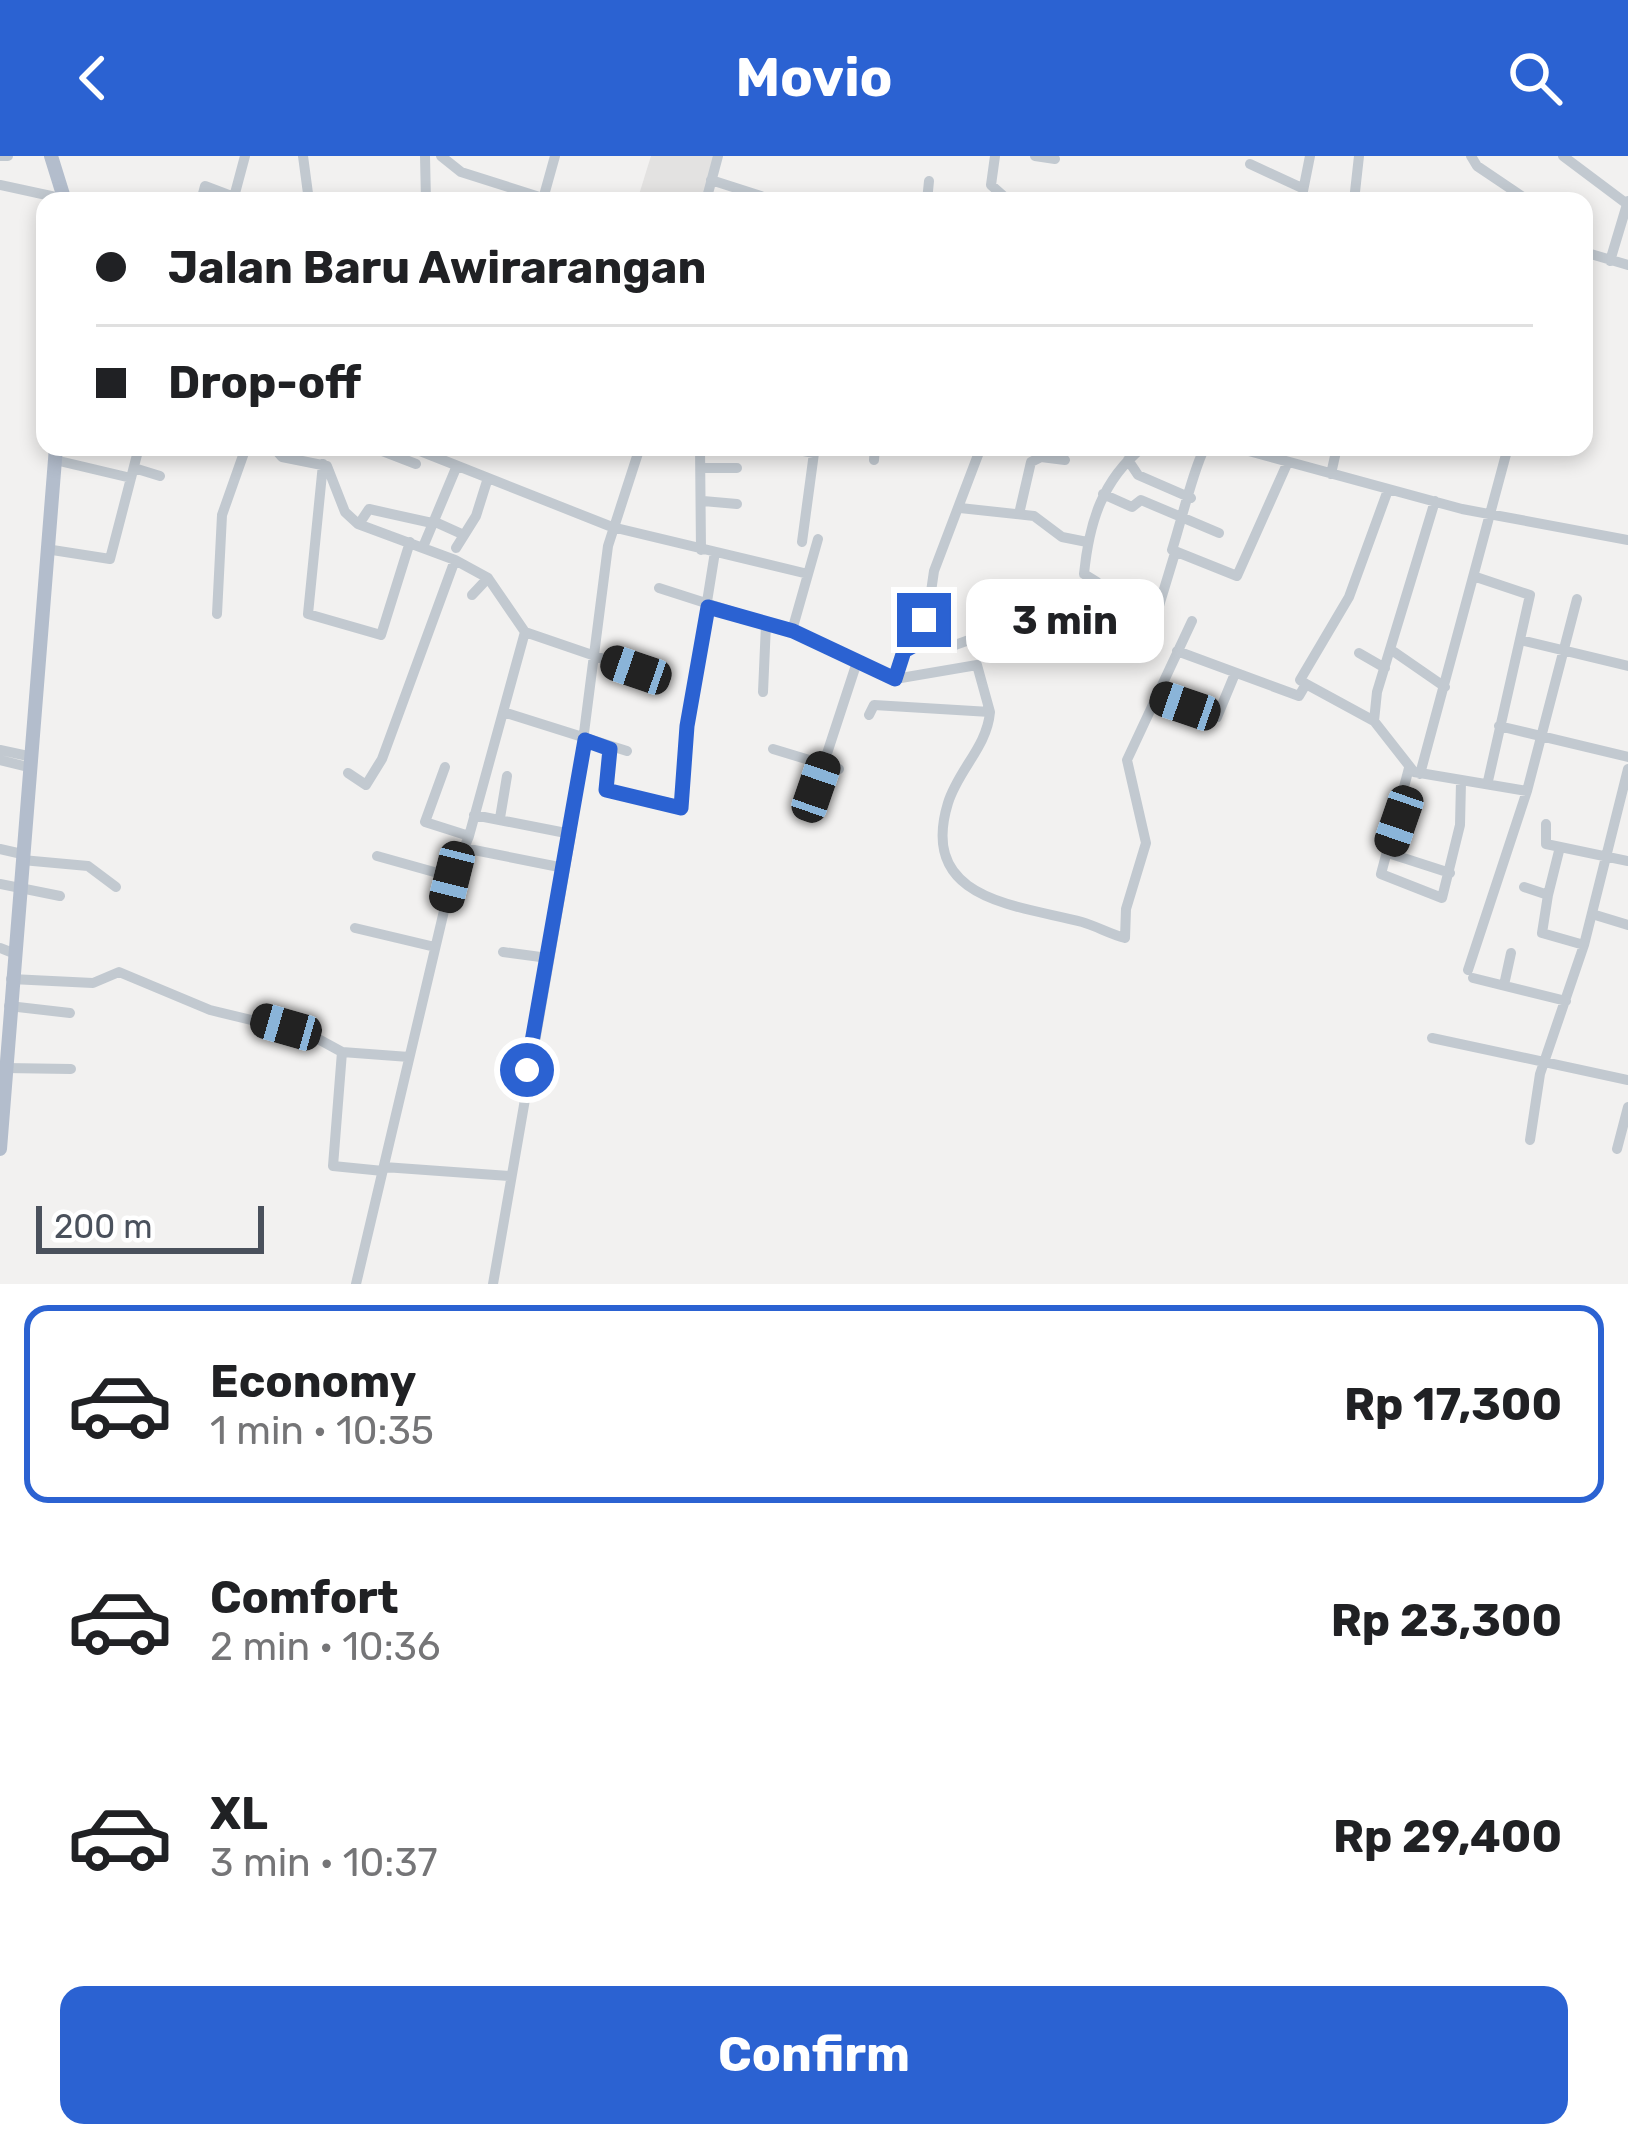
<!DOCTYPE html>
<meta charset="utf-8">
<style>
body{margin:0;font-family:Rubik,sans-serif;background:#f6f6f6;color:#202124;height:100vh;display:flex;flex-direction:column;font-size:45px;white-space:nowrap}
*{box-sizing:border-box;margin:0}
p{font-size:39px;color:#757577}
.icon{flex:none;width:66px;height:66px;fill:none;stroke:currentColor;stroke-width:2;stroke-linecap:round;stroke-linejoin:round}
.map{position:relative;height:1128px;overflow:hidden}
.drawer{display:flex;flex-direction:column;background:#fff;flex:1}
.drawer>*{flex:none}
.top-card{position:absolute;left:36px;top:36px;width:1557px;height:264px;border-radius:24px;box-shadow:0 6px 18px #0003;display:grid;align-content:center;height:264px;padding:0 60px;background:#fff}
.scale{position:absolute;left:36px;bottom:30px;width:228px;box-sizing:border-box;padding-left:12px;border:6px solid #4a515c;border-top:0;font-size:33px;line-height:42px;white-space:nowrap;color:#4a515c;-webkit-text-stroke:9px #fff;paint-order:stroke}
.end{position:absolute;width:54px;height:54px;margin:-27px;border:15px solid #2b62d2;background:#fff;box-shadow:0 0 0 6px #fff}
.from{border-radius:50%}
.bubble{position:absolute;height:84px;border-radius:24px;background:#fff;box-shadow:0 6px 18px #0003;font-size:39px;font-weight:700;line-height:84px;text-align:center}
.car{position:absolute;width:36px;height:72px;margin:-36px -18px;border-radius:15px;box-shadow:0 0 9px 3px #0007;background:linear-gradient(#222 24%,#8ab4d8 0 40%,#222 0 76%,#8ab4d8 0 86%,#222 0)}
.top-card b{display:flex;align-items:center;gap:42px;height:114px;font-size:45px}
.top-card b+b{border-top:3px solid #e0e0e0}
.top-card i{width:30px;height:30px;background:#202124}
ul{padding:21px 0 0;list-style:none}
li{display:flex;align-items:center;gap:36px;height:198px;margin:0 24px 18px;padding:0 36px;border:6px solid transparent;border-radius:24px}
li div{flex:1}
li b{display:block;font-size:45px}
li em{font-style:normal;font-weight:700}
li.active{border-color:#2b62d2}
li>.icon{width:108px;height:108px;stroke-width:1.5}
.action{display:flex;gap:24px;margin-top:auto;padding:24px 60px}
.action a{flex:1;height:138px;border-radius:24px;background:#2b62d2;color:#fff;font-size:48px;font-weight:700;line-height:138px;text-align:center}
header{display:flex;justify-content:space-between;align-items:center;height:156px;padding:0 60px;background:#2b62d2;color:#fff;font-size:54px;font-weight:700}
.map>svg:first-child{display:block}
.education{fill:#e3e2e1}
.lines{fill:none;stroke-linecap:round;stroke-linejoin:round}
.minor{stroke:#c2c9d0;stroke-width:10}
.major{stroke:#b3bdcc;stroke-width:14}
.route{stroke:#2b62d2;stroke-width:15}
</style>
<header><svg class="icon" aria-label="back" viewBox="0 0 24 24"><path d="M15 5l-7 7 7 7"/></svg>Movio<svg class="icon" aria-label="search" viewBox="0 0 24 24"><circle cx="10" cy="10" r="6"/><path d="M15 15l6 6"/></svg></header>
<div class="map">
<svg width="1628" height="1128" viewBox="0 0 1628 1128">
<rect width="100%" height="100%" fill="#f2f1f0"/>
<path class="education" d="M651 0H715L702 45H637Z"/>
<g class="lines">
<path class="minor" d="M0 0H8
M303 0 309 45
M425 0 426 45
M441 0 461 16 552 45
M995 0 991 29 1009 45
M1035 0 1055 3
M1471 0 1477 10 1529 45
M1563 0 1627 48
M1250 8 1302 32
M711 24 773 44
M0 29 65 43
M543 43 555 0
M201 45 205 30 234 41 245 0
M706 45 718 0
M927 45 929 25
M1301 45 1310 0
M1354 45 1359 0
M1584 96 1628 109
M1610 105 1628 45
M273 291 282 301 327 310 345 356 358 368 455 404 488 422 525 476 636 514
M372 291 416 308
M410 291 612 371 808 418
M700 291 701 394
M1143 291C1102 324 1089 367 1084 418L1097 426 1114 461 1148 486 1175 397
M1206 291C1197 300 1179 373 1172 394L1237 420 1287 308
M1234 291 1462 353 1628 384
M788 292 814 297 802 386
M55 304 131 322 139 291
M874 304 875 291
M1128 304 1138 319 1191 342
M323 308 308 458 381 479 410 386
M134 312 160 320
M703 312H737
M1331 318 1337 291
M1103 338 1132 351 1141 344 1219 377
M703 345 737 348
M1435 345 1377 536 1374 565 1414 616 1527 635
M960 352 1034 360 1062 381 1087 386
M1019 358 1031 306 1041 301 1065 304
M433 365 464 379
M359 368 369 353 432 367
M423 391 456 312
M456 392 476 360 487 325
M46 393 110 403 131 322
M1476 421 1530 439 1488 625
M659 432 793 475 895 523 977 509 990 556 874 549 869 559
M472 439 488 422
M217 458 222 359 246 291
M793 471 818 383
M924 484 934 415 981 291
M1520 484 1628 510
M1390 493 1445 531
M1177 495 1299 540 1306 528 1300 524 1349 441 1388 334
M1359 497 1385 512
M895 523 904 495 912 489 924 484 955 489 1048 456
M1306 528 1374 565
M763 536 766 468
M1155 540 1217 561 1234 520
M503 556 627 595
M990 556C987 591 958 614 948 647 918 745 1018 749 1082 766 1096 770 1110 778 1125 782L1126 753 1146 687 1127 604 1192 465
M1499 570 1628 601
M610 593 606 634 683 650 687 570 715 396
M773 593 839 613
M0 594 28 600
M0 604 28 611
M445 611 425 666 469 680
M1409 612 1381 718 1442 742 1460 669 1461 626
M348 617 366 629 382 603 455 404
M1420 618 1508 291
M816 631 857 506
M474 659 571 678
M500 662 507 620
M1546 668V688L1628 705
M464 692 564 712
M0 693 22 698
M1388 697 1450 717
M377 700 452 721
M22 704 88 710 116 731
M0 728 60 740
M1524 731 1548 739 1560 691
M1548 739 1542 777 1584 789
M1592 758 1628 769
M355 772 435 791
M0 792 13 797
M503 796 548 802
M1468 814 1527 635 1577 443
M1473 822 1566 845
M11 823 93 827 119 816 210 854 309 878 342 896 409 901
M1504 829 1511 797
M9 850 70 857
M1432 882 1628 924
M342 896 333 1010 383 1015
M5 912 71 913
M1530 984 1540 918 1584 789 1628 613
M1617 993 1628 951
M384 1011 509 1020
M356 1128 452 721 469 680 525 476
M493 1128 571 678 608 390 640 291"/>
<path class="major" d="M51 0 65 45
M0 993 56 291"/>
</g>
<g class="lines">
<path class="route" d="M527 914 585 584 610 593 606 634 681 652 687 570 708 451 793 475 895 523 904 495 924 484V464"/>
</g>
</svg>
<div class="scale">200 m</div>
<i class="end from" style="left:527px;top:914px"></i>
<i class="end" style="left:924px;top:464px"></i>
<div class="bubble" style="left:966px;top:423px;width:198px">3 min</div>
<i class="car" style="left:636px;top:514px;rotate:289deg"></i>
<i class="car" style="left:1185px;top:550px;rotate:289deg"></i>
<i class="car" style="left:816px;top:631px;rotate:19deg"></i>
<i class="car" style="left:1399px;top:665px;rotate:199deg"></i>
<i class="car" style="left:452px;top:721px;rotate:194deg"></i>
<i class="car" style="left:286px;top:871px;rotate:286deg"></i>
<div class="top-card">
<b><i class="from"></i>Jalan Baru Awirarangan</b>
<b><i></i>Drop-off</b>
</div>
</div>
<section class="drawer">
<ul>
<li class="active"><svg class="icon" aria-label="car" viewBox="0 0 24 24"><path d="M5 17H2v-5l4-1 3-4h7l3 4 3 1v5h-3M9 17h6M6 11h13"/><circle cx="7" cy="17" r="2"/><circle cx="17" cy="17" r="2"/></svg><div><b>Economy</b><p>1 min · 10:35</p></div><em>Rp 17,300</em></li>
<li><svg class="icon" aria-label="car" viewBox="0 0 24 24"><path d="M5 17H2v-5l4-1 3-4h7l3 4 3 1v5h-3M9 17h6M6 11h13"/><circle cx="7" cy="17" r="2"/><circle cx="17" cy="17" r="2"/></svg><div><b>Comfort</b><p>2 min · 10:36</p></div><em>Rp 23,300</em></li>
<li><svg class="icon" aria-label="car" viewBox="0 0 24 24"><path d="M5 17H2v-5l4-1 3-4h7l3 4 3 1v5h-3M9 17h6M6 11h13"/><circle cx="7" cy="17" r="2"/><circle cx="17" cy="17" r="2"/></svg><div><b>XL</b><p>3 min · 10:37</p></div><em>Rp 29,400</em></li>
</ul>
<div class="action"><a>Confirm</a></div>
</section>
